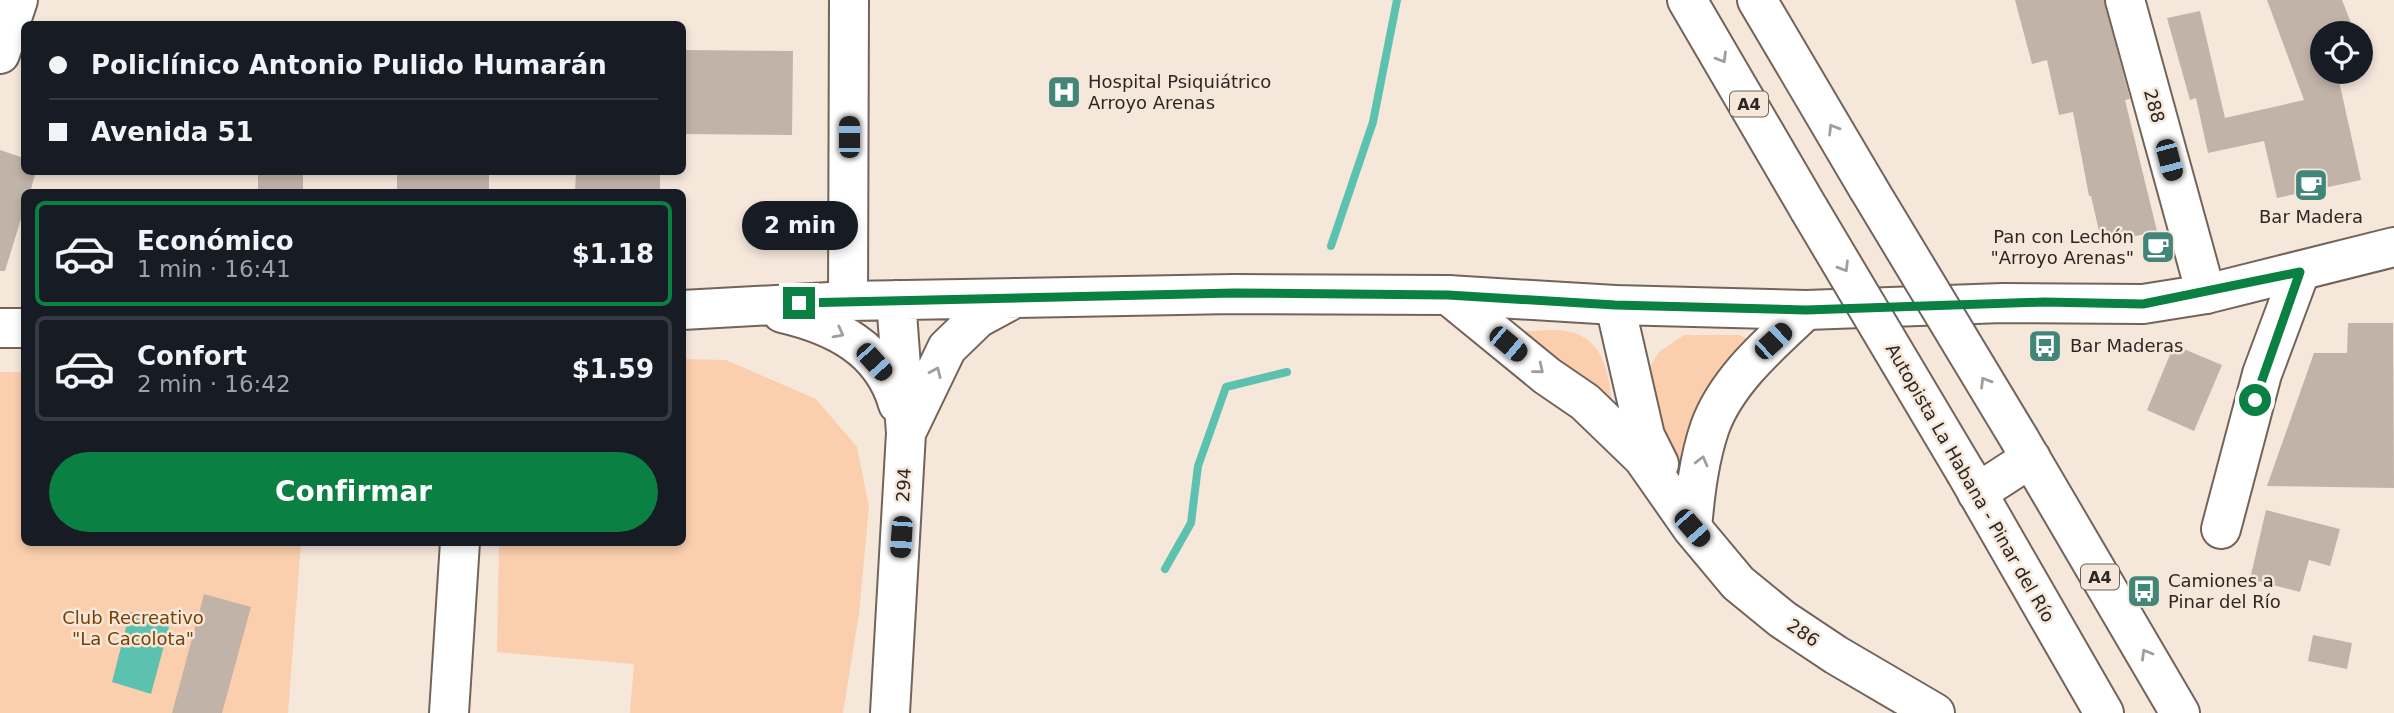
<!DOCTYPE html>
<html lang="es">
<meta charset="utf-8">
<style>
body{margin:0;font-family:"DejaVu Sans",sans-serif;background:#20242c;color:#f1f3f6;height:100vh;display:flex;flex-direction:column;font-size:26px;white-space:nowrap}
*{box-sizing:border-box;margin:0}
p{font-size:23px;color:#9ea1a6}
.icon{flex:none;width:38px;height:38px;fill:none;stroke:currentColor;stroke-width:2;stroke-linecap:round;stroke-linejoin:round}
.map{position:relative;flex:1;overflow:hidden}
.side{position:absolute;left:21px;top:189px;width:665px;height:357px;display:flex;flex-direction:column;background:#171b24;border-radius:10px;box-shadow:0 4px 10px #0003}
.side>*{flex:none}
.guide{position:absolute;left:21px;top:21px;width:665px;height:154px;border-radius:10px;box-shadow:0 4px 10px #0003;display:grid;align-content:center;height:154px;padding:0 28px;background:#171b24}
.controls{position:absolute;left:2310px;top:21px;display:grid;gap:14px}
.controls a{display:grid;place-items:center;width:63px;height:63px;border-radius:50%;background:#171b24;box-shadow:0 4px 10px #0003;font-size:35px}
.end{position:absolute;width:32px;height:32px;margin:-16px;border:9px solid #0b8043;background:#fff;box-shadow:0 0 0 4px #fff}
.from{border-radius:50%}
.bubble{position:absolute;height:49px;border-radius:24px;background:#171b24;box-shadow:0 4px 10px #0003;font-size:23px;font-weight:800;line-height:49px;text-align:center}
.car{position:absolute;width:21px;height:42px;margin:-21px -10px;border-radius:9px;box-shadow:0 0 5px 2px #0007;background:linear-gradient(#222 24%,#8ab4d8 0 40%,#222 0 76%,#8ab4d8 0 86%,#222 0)}
.guide b{display:flex;align-items:center;gap:24px;height:66px;font-size:26px}
.guide b+b{border-top:2px solid #363941}
.guide i{width:18px;height:18px;background:#f1f3f6}
ul{padding:12px 0 0;list-style:none}
li{display:flex;align-items:center;gap:21px;height:105px;margin:0 14px 10px;padding:0 14px;border:4px solid #363941;border-radius:10px}
li div{flex:1}
li b{display:block;font-size:26px}
li em{font-style:normal;font-weight:800}
li.on{border-color:#0b8043}
li>.icon{width:63px;height:63px;stroke-width:1.5}
.action{display:flex;gap:14px;margin-top:auto;padding:14px 28px}
.action a{flex:1;height:80px;border-radius:42px;background:#0b8043;color:#fff;font-size:28px;font-weight:800;line-height:80px;text-align:center}
.map>svg:first-child{display:block}
.green{fill:#fbcfae}
.water{fill:#5cc1af}
.lines{fill:none;stroke-linecap:round;stroke-linejoin:round}
.stream{stroke:#5cc1af;stroke-width:8}
.building{fill:#c2b3a8}
.minor-casing{stroke:#72645a;stroke-width:42}
.major-casing{stroke:#72645a;stroke-width:42}
.highway-casing{stroke:#72645a;stroke-width:42}
.minor{stroke:#fff;stroke-width:38}
.major{stroke:#fff;stroke-width:38}
.highway{stroke:#fff;stroke-width:38}
.highway-bridge-casing{stroke:#72645a;stroke-width:42;stroke-linecap:butt}
.highway-bridge{stroke:#fff;stroke-width:38}
.oneway{stroke:#a09e9c}
.route{stroke:#0b8043;stroke-width:9}
.labels{text-anchor:middle;stroke-width:5;stroke-linejoin:round;paint-order:stroke}
.shield{fill:#f6e7db;stroke:#69615a;stroke-width:2}
.shield-label{font-size:16px;font-weight:bold;fill:#2d2723}
.poi-label{font-size:18px;fill:#2d2723;stroke:#f6e7db;text-anchor:start}
.street-label{font-size:18px;fill:#2d2723;stroke:#f6e7db}
.park-label{font-size:18px;fill:#794001;stroke:#f6e7db}
</style>
<div class="map">
<svg width="2394" height="713" viewBox="0 0 2394 713">
<rect width="100%" height="100%" fill="#f6e7db"/>
<path class="green" d="M1527 331C1540 331 1558 328 1571 332 1606 341 1609 379 1613 408L1518 333Z
M1684 335H1740L1754 342 1687 476 1669 453 1647 372 1659 352Z
M683 359 726 360 816 399 857 447 869 507 859 614 843 713H630L634 664 497 652 499 543 682 542Z
M0 372H24V542L301 543 288 713H0Z"/>
<path class="water" d="M130 612 170 623 151 694 112 682Z"/>
<g class="lines">
<path class="stream" d="M1331 246 1373 122 1397 0
M1165 569 1191 523 1198 466 1226 387 1287 372"/>
</g>
<path class="building" d="M2015 0H2104L2130 99 2125 100 2157 231 2102 244 2091 196H2089L2073 112 2059 115 2047 60 2032 64Z
M2267 0H2342L2355 33H2322V72H2337L2361 180 2277 198 2264 141 2208 153 2196 98 2190 100 2167 18 2200 11 2225 118 2304 100Z
M683 50 793 51 792 135 683 134Z
M0 150 24 158V172H36L30 192H24V209L5 271H0Z
M258 172H303V192H258Z
M397 172H489V192H397Z
M576 172H660V192H575Z
M2348 323H2393L2394 488 2267 486 2314 353H2347Z
M2174 345 2222 365 2194 431 2147 410Z
M2266 510 2340 529 2330 566 2309 560 2300 592 2250 579Z
M204 594 251 607 222 713H172Z
M2313 635 2352 643 2347 669 2308 661Z"/>
<g class="lines">
<g class="minor-casing">
<path id="minor" d="M2125 0 2206 294
M0 54 18 0
M1448 295 1547 376 1585 402 1643 458 1692 528 1738 583 1782 619 1836 655 1935 713
M848 301 849 0
M1615 305 1645 436 1659 464
M1692 528C1695 494 1699 459 1710 427 1727 380 1771 343 1806 310
M2221 529 2262 374 2300 272
M449 713 460 542"/>
</g>
<g class="major-casing">
<path id="major" d="M682 310 848 301 1234 294 1448 295 1615 305 1806 310 2003 303 2143 304 2206 294 2394 247
M782 313C834 325 882 348 898 404
M0 328H24
M906 433 947 348 978 318 1015 298
M890 713 906 433 896 300"/>
</g>
<g class="highway-casing">
<path id="highway" d="M1687 0 1809 209
M1757 0 1868 188
M2020 440 2180 713
M1966 473 2104 713
M1977 493 2031 458"/>
</g>
<use href="#minor" class="minor"/>
<use href="#major" class="major"/>
<use href="#highway" class="highway"/>
<g class="highway-bridge-casing">
<path id="highway-bridge" d="M1868 188 2020 440
M1809 209 1966 473"/>
</g>
<use href="#highway-bridge" class="highway-bridge"/>
</g>
<defs><path id="oneway-chevron" d="M-2-3.5L2.5 0L-2 3.5" fill="none" stroke-width="1.6" stroke-linecap="round" stroke-linejoin="round" transform="scale(1.75)"/></defs>
<g class="oneway">
<use href="#oneway-chevron" transform="translate(1722 58) rotate(59)"/>
<use href="#oneway-chevron" transform="translate(1833 129) rotate(-121)"/>
<use href="#oneway-chevron" transform="translate(1844 267) rotate(59)"/>
<use href="#oneway-chevron" transform="translate(839 333) rotate(28)"/>
<use href="#oneway-chevron" transform="translate(1539 369) rotate(39)"/>
<use href="#oneway-chevron" transform="translate(936 372) rotate(-66)"/>
<use href="#oneway-chevron" transform="translate(1985 382) rotate(-121)"/>
<use href="#oneway-chevron" transform="translate(1702 461) rotate(-76)"/>
<use href="#oneway-chevron" transform="translate(2146 654) rotate(-120)"/>
</g>
<g class="lines">
<path class="route" d="M799 303 1234 293 1448 295 1615 305 1806 310 2044 302 2143 304 2300 272 2255 400"/>
</g>
<defs>
<g id="hospital-square" transform="scale(1.75)"><rect x="-9" y="-9" width="18" height="18" rx="4" fill="#42867a" stroke="#f6e7db"/><path d="M-5-5h3v3.5h4V-5h3V5h-3V1.5h-4V5h-3Z" fill="#fff"/></g>
<g id="cafe-square" transform="scale(1.75)"><rect x="-9" y="-9" width="18" height="18" rx="4" fill="#42867a" stroke="#f6e7db"/><path d="M-5.5-4.5H6V0H3Q3 3.5 0 3.5H-2.5Q-5.5 3.5-5.5 0ZM3-3.2v2h1.7v-2ZM-6 4.5H4V6H-6Z" fill="#fff"/></g>
<g id="bus-square" transform="scale(1.75)"><rect x="-9" y="-9" width="18" height="18" rx="4" fill="#42867a" stroke="#f6e7db"/><path d="M-5-6H5V4H4V6H2V4H-2V6H-4V4H-5ZM-3.5-4V0h7V-4ZM-3.5 1.2v1.5H-2V1.2ZM2 1.2v1.5H3.5V1.2Z" fill="#fff"/></g>
</defs>
<g fill-rule="evenodd">
<use href="#hospital-square" x="1064" y="92"/>
<use href="#cafe-square" x="2311" y="185"/>
<use href="#cafe-square" x="2158" y="247"/>
<use href="#bus-square" x="2045" y="346"/>
<use href="#bus-square" x="2144" y="591"/>
</g>
<g class="labels">
<g class="shield">
<rect x="1730" y="91.5" width="38" height="25" rx="5"/>
<rect x="2081" y="564.5" width="38" height="25" rx="5"/>
</g>
<g class="shield-label">
<text x="1749" y="110">A4</text>
<text x="2100" y="583">A4</text>
</g>
<g class="poi-label">
<text x="1088" y="88">Hospital Psiquiátrico<tspan x="1088" dy="21">Arroyo Arenas</tspan></text>
<text x="2311" y="223" text-anchor="middle">Bar Madera</text>
<text x="2134" y="243" text-anchor="end">Pan con Lechón<tspan x="2134" dy="21">"Arroyo Arenas"</tspan></text>
<text x="2070" y="352">Bar Maderas</text>
<text x="2168" y="587">Camiones a<tspan x="2168" dy="21">Pinar del Río</tspan></text>
</g>
<g class="street-label">
<text transform="translate(2154 106) rotate(75)" y="6">288</text>
<text transform="translate(1970 483) rotate(60)" y="6">Autopista La Habana - Pinar del Río</text>
<text transform="translate(904 485) rotate(-87)" y="6">294</text>
<text transform="translate(1803 633) rotate(34)" y="6">286</text>
</g>
<g class="park-label">
<text x="133" y="624">Club Recreativo<tspan x="133" dy="21">"La Cacolota"</tspan></text>
</g>
</g>
</svg>
<div class="controls">
<a><svg class="icon" aria-label="locate" viewBox="0 0 24 24"><circle cx="12" cy="12" r="6"/><path d="M12 2v4M12 18v4M2 12h4M18 12h4"/></svg></a>
</div>
<i class="end from" style="left:2255px;top:400px"></i>
<i class="end" style="left:799px;top:303px"></i>
<div class="bubble" style="left:742px;top:201px;width:116px">2 min</div>
<i class="car" style="left:849px;top:137px;rotate:0deg"></i>
<i class="car" style="left:2169px;top:160px;rotate:165deg"></i>
<i class="car" style="left:1773px;top:341px;rotate:47deg"></i>
<i class="car" style="left:1508px;top:344px;rotate:130deg"></i>
<i class="car" style="left:874px;top:362px;rotate:138deg"></i>
<i class="car" style="left:1692px;top:528px;rotate:139deg"></i>
<i class="car" style="left:901px;top:537px;rotate:184deg"></i>
<div class="guide">
<b><i class="from"></i>Policlínico Antonio Pulido Humarán</b>
<b><i></i>Avenida 51</b>
</div>
<section class="side">
<ul>
<li class="on"><svg class="icon" aria-label="car" viewBox="0 0 24 24"><path d="M5 17H2v-5l4-1 3-4h7l3 4 3 1v5h-3M9 17h6M6 11h13"/><circle cx="7" cy="17" r="2"/><circle cx="17" cy="17" r="2"/></svg><div><b>Económico</b><p>1 min · 16:41</p></div><em>$1.18</em></li>
<li><svg class="icon" aria-label="car" viewBox="0 0 24 24"><path d="M5 17H2v-5l4-1 3-4h7l3 4 3 1v5h-3M9 17h6M6 11h13"/><circle cx="7" cy="17" r="2"/><circle cx="17" cy="17" r="2"/></svg><div><b>Confort</b><p>2 min · 16:42</p></div><em>$1.59</em></li>
</ul>
<div class="action"><a>Confirmar</a></div>
</section>
</div>
